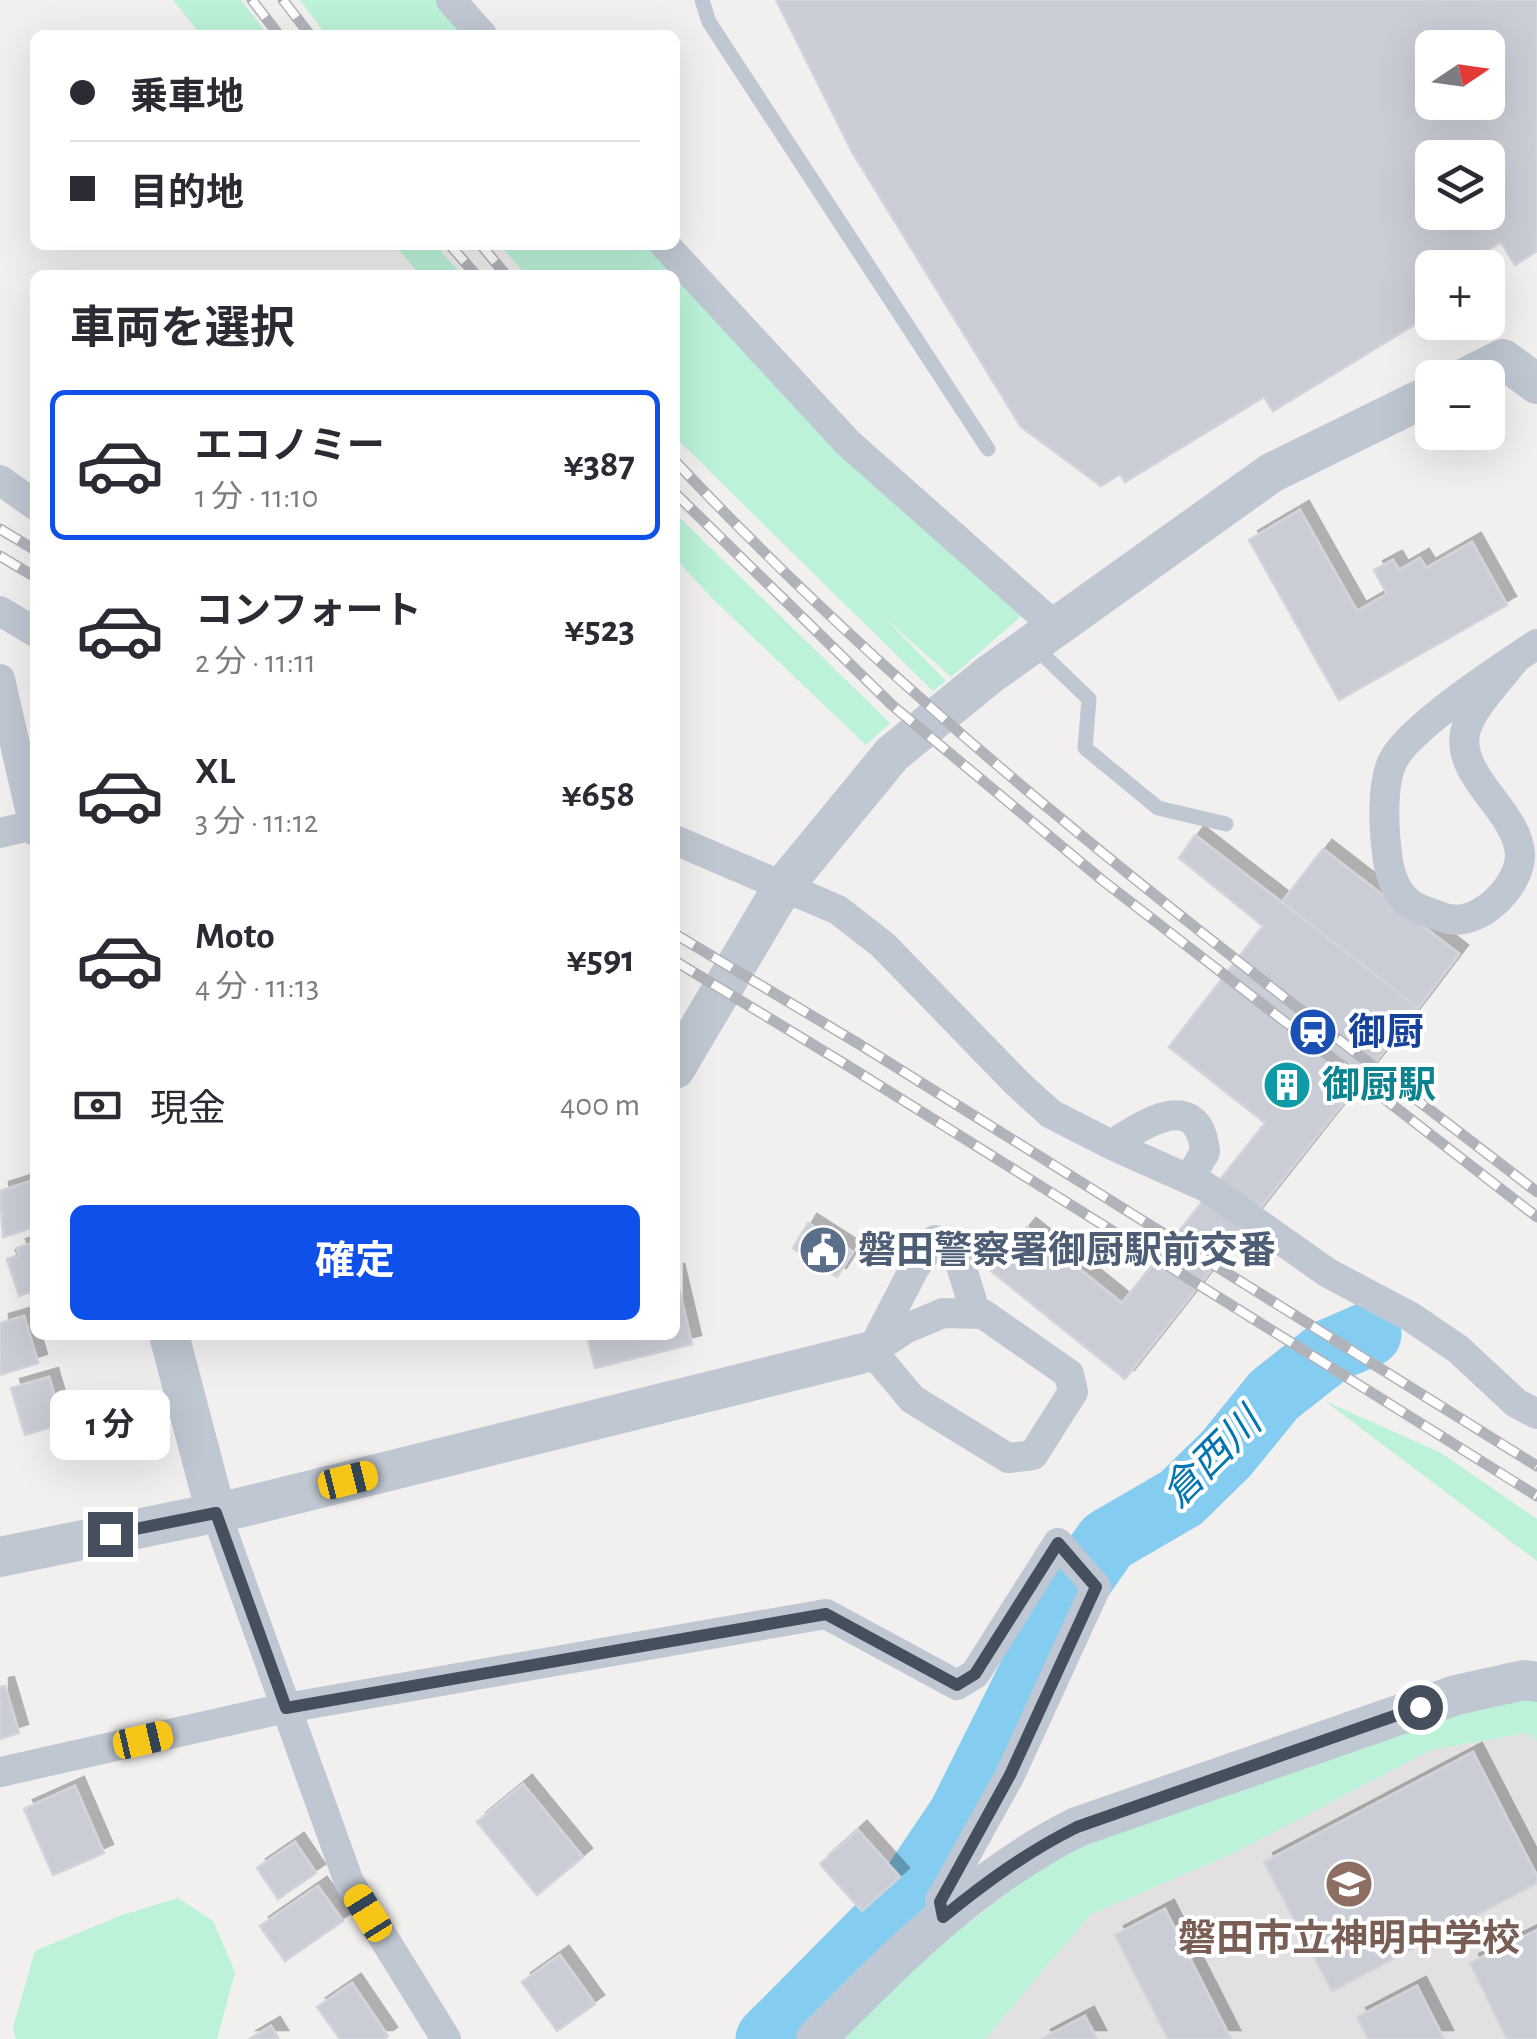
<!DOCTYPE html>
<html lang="ja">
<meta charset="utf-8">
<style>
body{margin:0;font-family:"Alegreya Sans","Noto Sans JP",sans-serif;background:#f2f2f3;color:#2b2b33;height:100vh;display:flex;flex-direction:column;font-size:38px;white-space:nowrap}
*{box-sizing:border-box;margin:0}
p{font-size:32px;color:#7c7c81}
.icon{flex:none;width:55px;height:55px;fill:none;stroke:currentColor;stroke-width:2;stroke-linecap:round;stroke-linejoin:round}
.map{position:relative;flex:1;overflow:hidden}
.sheet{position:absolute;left:30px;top:270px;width:650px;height:1070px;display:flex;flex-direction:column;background:#fff;border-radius:15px;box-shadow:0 10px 40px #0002}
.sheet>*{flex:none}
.hud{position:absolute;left:30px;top:30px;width:650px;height:220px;border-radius:15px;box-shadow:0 10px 40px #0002;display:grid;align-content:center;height:220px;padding:0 40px;background:#fff}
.needle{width:65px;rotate:77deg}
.buttons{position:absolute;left:1415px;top:30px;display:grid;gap:20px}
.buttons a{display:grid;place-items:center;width:90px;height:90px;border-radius:15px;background:#fff;box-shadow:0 10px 40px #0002;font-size:50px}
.end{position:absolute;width:45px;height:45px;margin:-22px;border:12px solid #464f5d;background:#fff;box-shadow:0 0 0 5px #fff}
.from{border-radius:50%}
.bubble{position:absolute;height:70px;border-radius:15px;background:#fff;box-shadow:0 10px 40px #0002;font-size:32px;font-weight:700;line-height:70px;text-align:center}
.car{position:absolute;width:30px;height:60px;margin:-30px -15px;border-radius:12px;box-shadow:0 0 8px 2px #0007;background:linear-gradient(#f5c518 24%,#345 0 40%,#f5c518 0 76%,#345 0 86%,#f5c518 0)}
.hud b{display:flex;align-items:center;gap:35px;height:95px;font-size:38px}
.hud b+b{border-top:2px solid #e1e1e2}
.hud i{width:25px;height:25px;background:#2b2b33}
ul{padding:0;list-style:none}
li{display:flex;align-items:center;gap:30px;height:150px;margin:0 20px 15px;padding:0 20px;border:5px solid transparent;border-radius:15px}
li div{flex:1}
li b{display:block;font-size:38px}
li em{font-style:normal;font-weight:700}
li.active{border-color:#0f50eb}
li>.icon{width:90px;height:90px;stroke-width:1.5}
h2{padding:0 40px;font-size:45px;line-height:120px}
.pay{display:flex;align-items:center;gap:25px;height:110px;padding:0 40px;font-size:38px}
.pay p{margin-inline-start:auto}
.primary-button{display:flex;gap:20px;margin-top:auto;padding:20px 40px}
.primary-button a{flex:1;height:115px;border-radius:15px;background:#0f50eb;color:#fff;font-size:40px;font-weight:700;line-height:115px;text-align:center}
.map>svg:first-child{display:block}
.education{fill:#e3e0e1}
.green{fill:#bbf2d8}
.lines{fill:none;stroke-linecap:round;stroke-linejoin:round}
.river{stroke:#85ccf1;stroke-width:65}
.building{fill:#cacdd5;stroke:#d2d4db;stroke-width:2.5;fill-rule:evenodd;filter:url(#shadow)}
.service{stroke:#bfc7d2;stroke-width:15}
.minor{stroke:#bfc7d2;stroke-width:30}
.tertiary{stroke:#bfc7d2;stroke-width:40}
.rail-casing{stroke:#b1b3ba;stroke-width:11}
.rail{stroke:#fff;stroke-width:8;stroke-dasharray:22;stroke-linecap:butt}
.route{stroke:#464f5d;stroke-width:12}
.labels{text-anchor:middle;stroke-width:8;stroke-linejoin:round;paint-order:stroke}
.transit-label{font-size:38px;font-weight:bold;fill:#164399;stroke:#fff;text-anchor:start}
.culture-label{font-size:38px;font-weight:bold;fill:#0d838f;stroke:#fff;text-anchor:start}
.service-label{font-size:38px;font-weight:bold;fill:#4e5e75;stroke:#fff;text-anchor:start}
.education-label{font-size:38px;font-weight:bold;fill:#785e54;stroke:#fff}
.water-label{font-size:40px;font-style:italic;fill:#0475b2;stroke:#fff}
</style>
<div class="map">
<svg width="1537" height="2039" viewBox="0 0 1537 2039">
<defs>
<filter id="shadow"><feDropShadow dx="9" dy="-9" stdDeviation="0" flood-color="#0004"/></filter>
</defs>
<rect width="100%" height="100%" fill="#f2efef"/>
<path class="education" d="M1528 1733 1537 1741V2039H985L1090 1915 1234 1853 1431 1750Z"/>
<path class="green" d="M173 0H241L268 35H201Z
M300 0H450L481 35H326Z
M395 245H435L462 275H420Z
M500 245H664L1026 612 951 677 884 617 946 681 933 691 675 437V275H526Z
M675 512 680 518 890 723 866 745 713 599 675 558Z
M1325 1401 1441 1453 1537 1519V1561Z
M1537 1682V1741L1527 1733 1431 1750 1234 1853 1090 1915 985 2039H817L1088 1831Z
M178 1898 213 1921 235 1972 217 2039H16L13 2028 35 1951 122 1915Z"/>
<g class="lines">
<path class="river" d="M768 2039 898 1908 960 1816 1074 1588 1107 1541 1181 1498 1226 1454 1274 1395 1330 1351 1369 1334"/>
</g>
<path class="building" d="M776 0H1537V251L1515 265 1501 242 1458 268H1432V314L1273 411 1264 397 1125 482 1120 474 1101 486 1021 427 852 152ZM1432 48H1488V102H1432ZM1432 158H1488V212H1432Z
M1300 510 1357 611 1387 594 1374 570 1393 560 1399 570 1420 558 1426 568 1472 542 1507 605 1339 700 1249 540Z
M1195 835 1418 1008 1125 1379 991 1271 1027 1227 1122 1303 1265 1123 1169 1047 1263 926 1179 858Z
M1323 849 1459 954 1418 1008 1282 902Z
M35 1180V1227L3 1237 0 1191Z
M808 1223 853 1252 837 1277 793 1248Z
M35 1242V1290L19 1296 7 1259 19 1255 17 1248Z
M675 1272 692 1344 595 1368 587 1335H675Z
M24 1316 38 1363 0 1375V1323Z
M49 1377 63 1424 25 1435 11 1388Z
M5 1686 19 1733 0 1739V1687Z
M1473 1752 1537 1876V1883L1332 1991 1264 1862Z
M523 1784 583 1857 537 1895 477 1822Z
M75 1786 104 1853 53 1875 24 1809Z
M858 1830 900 1877 862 1911 820 1864Z
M295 1842 316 1873 278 1899 257 1868Z
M318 1886 343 1921 285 1961 260 1926Z
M1165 1909 1231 2039H1168L1115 1935Z
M1537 1930V2039H1507L1470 1963Z
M560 1955 595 2004 557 2031 522 1982Z
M352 1983 388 2036 384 2039H340L317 2007Z
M1417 1986 1444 2039H1368L1357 2017Z
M1085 2016 1097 2039H1041Z
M271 2026 279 2039H249Z"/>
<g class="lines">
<path class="service" d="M702 0 709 22 988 449
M1033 645 1089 699 1085 748 1158 808 1226 824"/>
<path class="minor" d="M451 0 482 35
M665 245 848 443 1057 628
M0 480 35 505
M0 611 35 632
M1516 658C1502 677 1469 710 1465 733 1457 778 1517 810 1520 854 1521 885 1480 926 1449 919 1440 917 1428 912 1420 909 1399 900 1392 882 1388 861 1384 834 1380 780 1395 757 1415 724 1502 667 1537 644
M0 679 35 831
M0 833 34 825
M675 840 838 910 883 945 1017 1083 1051 1114 1112 1145 1206 1187 1328 1273 1411 1317 1458 1349 1516 1403 1537 1414
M1112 1145C1142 1124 1199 1087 1205 1152L1189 1179
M943 1313 983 1314 1069 1374 1073 1392 1033 1455 1008 1458 912 1399 872 1351 905 1329Z
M873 1348 915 1267 935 1240 955 1246 976 1314
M216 1513 349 1882 446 2039
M0 1772 286 1708 826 1614 957 1685 975 1674 1058 1543 1096 1587 1010 1775 940 1901 943 1917"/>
<path class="tertiary" d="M1465 378 1503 359 1537 384
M675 1069 782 888 892 754 989 675 1271 473 1432 394
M169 1335 216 1513
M0 1557 239 1508 872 1351
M816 2039C895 1959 975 1878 1077 1827L1456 1695 1524 1680 1537 1682"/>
<g class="rail-casing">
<path id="rail" d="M252 0 279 35
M283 0 310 35
M450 245 476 275
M481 245 506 275
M675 461C930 733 1242 965 1537 1192
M675 493 893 706 1102 880 1537 1217
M0 529 35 550
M0 556 35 577
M675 934 859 1044 1537 1466
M675 961 845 1064 1537 1496"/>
</g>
<use href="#rail" class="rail"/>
</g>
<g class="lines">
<path class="route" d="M110 1534 216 1513 286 1708 826 1614 957 1685 975 1674 1058 1543 1096 1587 1010 1775 940 1902 943 1917C986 1882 1027 1852 1077 1827L1420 1707"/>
</g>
<defs>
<g id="station-disc" transform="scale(2.5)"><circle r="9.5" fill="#1a4fb4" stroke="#fff"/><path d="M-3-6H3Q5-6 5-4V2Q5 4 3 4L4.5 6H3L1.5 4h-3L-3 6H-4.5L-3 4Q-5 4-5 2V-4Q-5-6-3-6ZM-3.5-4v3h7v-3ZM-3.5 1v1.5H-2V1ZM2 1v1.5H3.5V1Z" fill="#fff"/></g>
<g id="building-disc" transform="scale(2.5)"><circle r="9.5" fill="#0f9aa8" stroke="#fff"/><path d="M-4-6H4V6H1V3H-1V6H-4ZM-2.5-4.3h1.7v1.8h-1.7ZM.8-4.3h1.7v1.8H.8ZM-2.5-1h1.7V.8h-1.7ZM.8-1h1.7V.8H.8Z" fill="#fff"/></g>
<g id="civic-disc" transform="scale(2.5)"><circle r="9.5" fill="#5c6f8a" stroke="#fff"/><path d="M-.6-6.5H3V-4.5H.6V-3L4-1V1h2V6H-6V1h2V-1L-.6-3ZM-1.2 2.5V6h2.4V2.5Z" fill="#fff"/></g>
<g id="school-disc" transform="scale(2.5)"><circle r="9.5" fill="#8d6e63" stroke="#fff"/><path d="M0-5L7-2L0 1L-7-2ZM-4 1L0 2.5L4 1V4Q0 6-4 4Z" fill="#fff"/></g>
</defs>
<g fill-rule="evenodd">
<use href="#station-disc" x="1313" y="1032"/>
<use href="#building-disc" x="1287" y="1085"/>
<use href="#civic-disc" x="823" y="1250"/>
<use href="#school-disc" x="1349" y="1884"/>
</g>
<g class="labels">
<g class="transit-label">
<text x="1348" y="1045">御厨</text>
</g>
<g class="culture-label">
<text x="1322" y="1098">御厨駅</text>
</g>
<g class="service-label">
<text x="858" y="1263">磐田警察署御厨駅前交番</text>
</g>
<g class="education-label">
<text x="1349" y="1951">磐田市立神明中学校</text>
</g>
<g class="water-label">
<text transform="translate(1211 1457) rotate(-45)" y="14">倉西川</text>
</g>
</g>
</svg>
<div class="buttons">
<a><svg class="needle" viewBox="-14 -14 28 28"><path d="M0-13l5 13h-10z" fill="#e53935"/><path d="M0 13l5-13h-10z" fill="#7c7c81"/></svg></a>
<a><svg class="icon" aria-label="layers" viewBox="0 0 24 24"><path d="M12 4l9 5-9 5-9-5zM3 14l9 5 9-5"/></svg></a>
<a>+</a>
<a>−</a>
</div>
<i class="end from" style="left:1420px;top:1707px"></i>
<i class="end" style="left:110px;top:1534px"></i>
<div class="bubble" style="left:50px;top:1390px;width:120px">1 分</div>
<i class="car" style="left:348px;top:1480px;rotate:76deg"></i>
<i class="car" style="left:143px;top:1740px;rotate:77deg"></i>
<i class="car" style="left:368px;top:1913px;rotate:328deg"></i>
<div class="hud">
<b><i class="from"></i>乗車地</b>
<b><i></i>目的地</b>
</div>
<section class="sheet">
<h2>車両を選択</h2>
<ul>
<li class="active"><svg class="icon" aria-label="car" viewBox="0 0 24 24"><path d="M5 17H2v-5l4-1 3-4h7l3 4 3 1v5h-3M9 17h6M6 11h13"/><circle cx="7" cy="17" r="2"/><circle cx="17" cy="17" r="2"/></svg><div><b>エコノミー</b><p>1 分 · 11:10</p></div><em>¥387</em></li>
<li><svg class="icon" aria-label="car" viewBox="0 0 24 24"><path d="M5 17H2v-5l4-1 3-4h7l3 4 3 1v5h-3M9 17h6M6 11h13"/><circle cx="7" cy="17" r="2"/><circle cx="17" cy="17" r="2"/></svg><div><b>コンフォート</b><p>2 分 · 11:11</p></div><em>¥523</em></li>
<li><svg class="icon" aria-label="car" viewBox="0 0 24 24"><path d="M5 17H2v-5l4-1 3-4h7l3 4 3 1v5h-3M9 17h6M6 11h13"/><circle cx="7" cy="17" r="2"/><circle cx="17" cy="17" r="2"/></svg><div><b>XL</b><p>3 分 · 11:12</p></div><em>¥658</em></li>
<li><svg class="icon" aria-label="car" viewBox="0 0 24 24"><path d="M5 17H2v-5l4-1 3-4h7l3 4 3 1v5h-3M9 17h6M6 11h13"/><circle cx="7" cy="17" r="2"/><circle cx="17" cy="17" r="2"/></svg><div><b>Moto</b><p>4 分 · 11:13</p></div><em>¥591</em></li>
</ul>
<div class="pay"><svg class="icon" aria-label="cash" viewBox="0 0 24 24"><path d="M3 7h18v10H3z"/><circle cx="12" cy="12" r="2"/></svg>現金<p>400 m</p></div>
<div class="primary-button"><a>確定</a></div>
</section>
</div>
